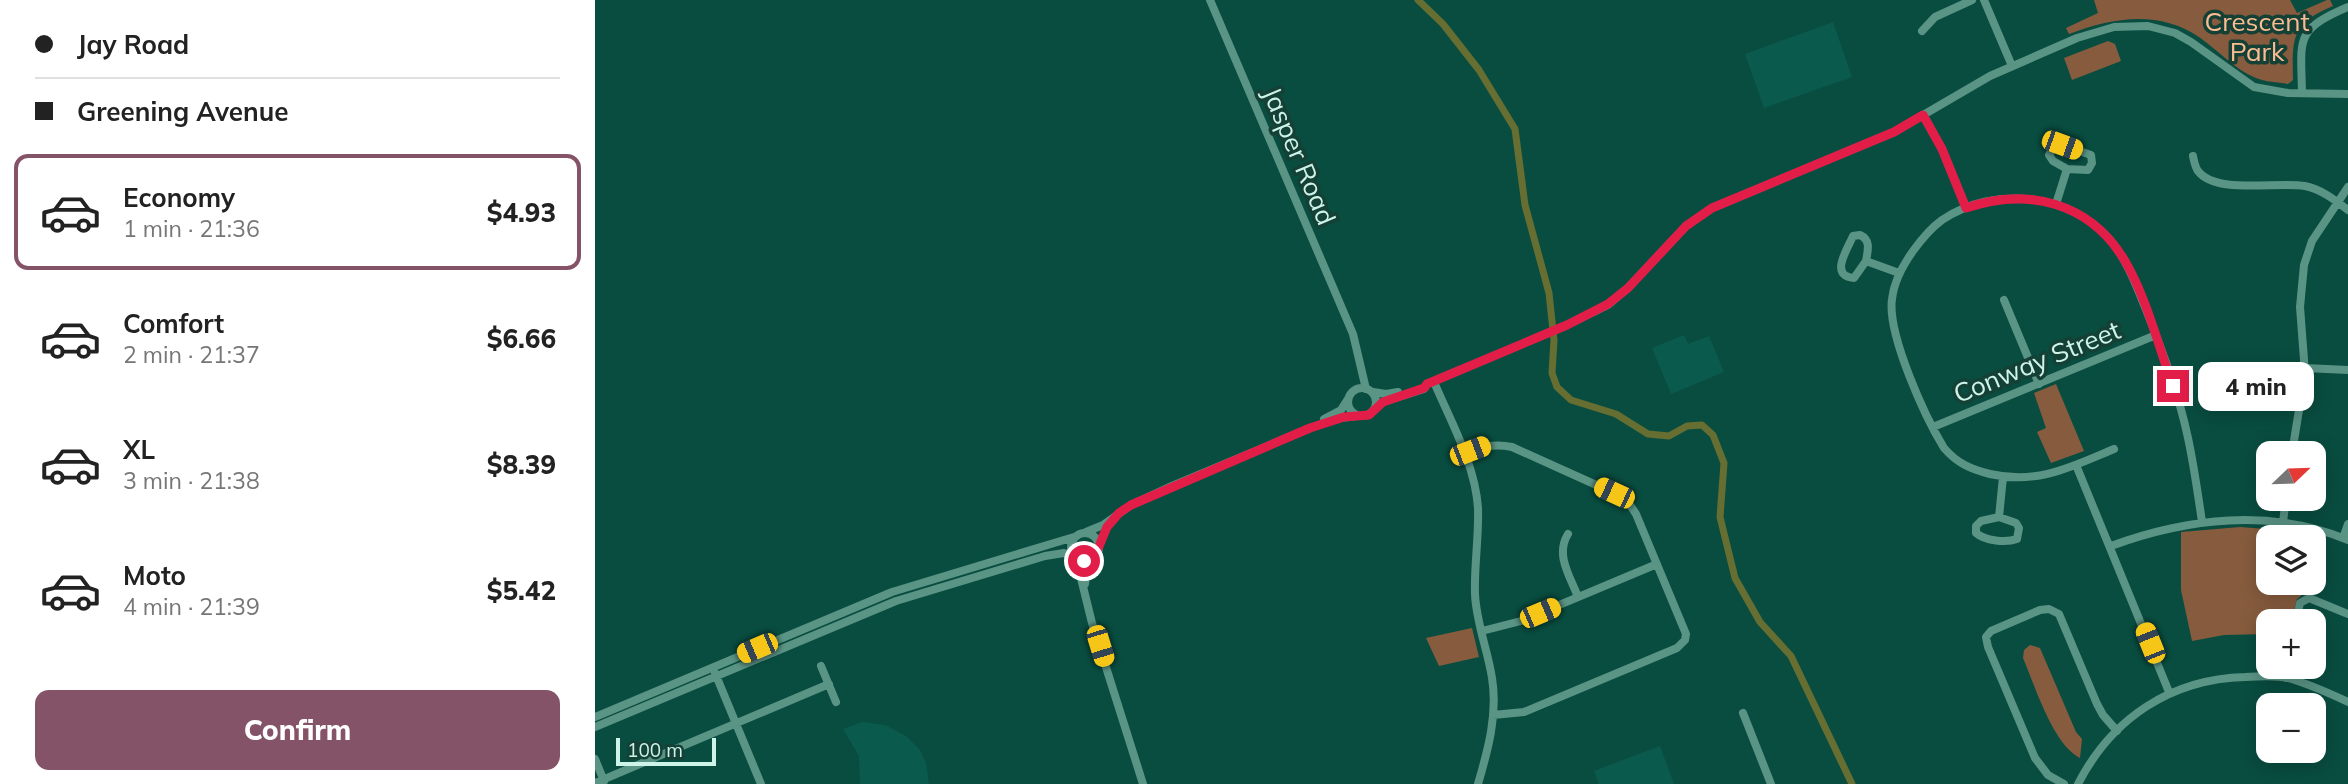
<!DOCTYPE html>
<meta charset="utf-8">
<style>
body{margin:0;font-family:Mulish,sans-serif;background:#f6f6f6;color:#222;height:100vh;display:flex;flex-direction:column;font-size:26px;white-space:nowrap}
*{box-sizing:border-box;margin:0}
p{font-size:23px;color:#767676}
.icon{flex:none;width:38px;height:38px;fill:none;stroke:currentColor;stroke-width:2;stroke-linecap:round;stroke-linejoin:round}
.map{position:relative;flex:1;overflow:hidden}
.panel{display:flex;flex-direction:column;background:#fff;width:595px}
.panel>*{flex:none}
.banner{display:grid;align-content:center;height:154px;padding:0 35px;background:#fff}
.needle{width:46px;rotate:67deg}
.fabs{position:absolute;left:1661px;top:441px;display:grid;gap:14px}
.fabs a{display:grid;place-items:center;width:70px;height:70px;border-radius:14px;background:#fff;box-shadow:0 4px 18px #0003;font-size:35px}
.scale{position:absolute;left:21px;bottom:18px;width:100px;box-sizing:border-box;padding-left:7px;border:4px solid #cef4e9;border-top:0;font-size:19px;line-height:24px;white-space:nowrap;color:#cef4e9;-webkit-text-stroke:5px #154036;paint-order:stroke}
.end{position:absolute;width:32px;height:32px;margin:-16px;border:9px solid #e11d48;background:#fff;box-shadow:0 0 0 4px #fff}
.from{border-radius:50%}
.bubble{position:absolute;height:49px;border-radius:14px;background:#fff;box-shadow:0 4px 18px #0003;font-size:23px;font-weight:800;line-height:49px;text-align:center}
.car{position:absolute;width:21px;height:42px;margin:-21px -10px;border-radius:9px;box-shadow:0 0 5px 2px #0007;background:linear-gradient(#f5c518 24%,#345 0 40%,#f5c518 0 76%,#345 0 86%,#f5c518 0)}
.banner b{display:flex;align-items:center;gap:24px;height:66px;font-size:26px}
.banner b+b{border-top:2px solid #e0e0e0}
.banner i{width:18px;height:18px;background:#222}
ul{padding:0;list-style:none}
li{display:flex;align-items:center;gap:21px;height:116px;margin:0 14px 10px;padding:0 21px;border:4px solid transparent;border-radius:14px}
li div{flex:1}
li b{display:block;font-size:26px}
li em{font-style:normal;font-weight:800}
li.current{border-color:#855367}
li>.icon{width:63px;height:63px;stroke-width:1.5}
.action{display:flex;gap:14px;margin-top:auto;padding:14px 35px}
.action a{flex:1;height:80px;border-radius:14px;background:#855367;color:#fff;font-size:28px;font-weight:800;line-height:80px;text-align:center}
main{display:flex;flex:1;min-height:0}
.map>svg:first-child{display:block}
.built{fill:#0a5b4d}
.green{fill:#875c3e}
.lines{fill:none;stroke-linecap:round;stroke-linejoin:round}
.canal{stroke:#676e31;stroke-width:7}
.minor{stroke:#5a9485;stroke-width:8}
.route{stroke:#e11d48;stroke-width:9}
.labels{text-anchor:middle;stroke-width:7;stroke-linejoin:round;paint-order:stroke}
.park-label{font-size:26px;fill:#fabc91;stroke:#154036}
.street-label{font-size:26px;fill:#cef4e9;stroke:#154036}
</style>
<main>
<section class="panel">
<div class="banner">
<b><i class="from"></i>Jay Road</b>
<b><i></i>Greening Avenue</b>
</div>
<ul>
<li class="current"><svg class="icon" aria-label="car" viewBox="0 0 24 24"><path d="M5 17H2v-5l4-1 3-4h7l3 4 3 1v5h-3M9 17h6M6 11h13"/><circle cx="7" cy="17" r="2"/><circle cx="17" cy="17" r="2"/></svg><div><b>Economy</b><p>1 min · 21:36</p></div><em>$4.93</em></li>
<li><svg class="icon" aria-label="car" viewBox="0 0 24 24"><path d="M5 17H2v-5l4-1 3-4h7l3 4 3 1v5h-3M9 17h6M6 11h13"/><circle cx="7" cy="17" r="2"/><circle cx="17" cy="17" r="2"/></svg><div><b>Comfort</b><p>2 min · 21:37</p></div><em>$6.66</em></li>
<li><svg class="icon" aria-label="car" viewBox="0 0 24 24"><path d="M5 17H2v-5l4-1 3-4h7l3 4 3 1v5h-3M9 17h6M6 11h13"/><circle cx="7" cy="17" r="2"/><circle cx="17" cy="17" r="2"/></svg><div><b>XL</b><p>3 min · 21:38</p></div><em>$8.39</em></li>
<li><svg class="icon" aria-label="car" viewBox="0 0 24 24"><path d="M5 17H2v-5l4-1 3-4h7l3 4 3 1v5h-3M9 17h6M6 11h13"/><circle cx="7" cy="17" r="2"/><circle cx="17" cy="17" r="2"/></svg><div><b>Moto</b><p>4 min · 21:39</p></div><em>$5.42</em></li>
</ul>
<div class="action"><a>Confirm</a></div>
</section>
<div class="map">
<svg width="1753" height="784" viewBox="0 0 1753 784">
<rect width="100%" height="100%" fill="#094d40"/>
<path class="built" d="M1238 22 1257 77 1169 108 1150 54Z
M1089 335 1093 344 1114 336 1129 372 1076 394 1057 348Z
M267 722 290 725 311 736 325 750 331 763 334 784H265L264 756 248 729Z
M1065 746 1079 784H1004L999 771Z"/>
<path class="green" d="M1499 0H1695L1702 13 1732 0H1735L1738 6C1696 23 1697 39 1698 80L1693 84C1683 82 1670 82 1661 78 1639 69 1623 50 1604 37 1563 9 1516 18 1474 34L1471 28 1503 13Z
M1513 41 1520 44 1526 61 1477 80 1469 58Z
M1461 384 1489 451 1456 463 1442 432 1451 428 1439 393Z
M1645 527 1697 531V537H1673V583H1704L1706 596 1702 599 1696 621H1673V634L1629 635 1597 641 1586 590V532Z
M877 628 884 657 844 666 831 638Z
M1435 645 1445 648 1481 732 1487 739 1485 758C1458 745 1440 686 1428 658L1429 650Z"/>
<g class="lines">
<path class="canal" d="M823 0 848 24 884 70 920 129 930 205 954 293 959 340 957 373 962 387 976 400 1021 414 1053 434 1074 436 1092 426 1107 425 1118 435 1129 463 1125 517 1140 578 1165 622 1196 656 1257 784"/>
<path class="minor" d="M615 0 758 334 771 389
M1389 0 1417 66
M1327 31 1340 17 1377 0
M1707 93C1706 39 1699 30 1753 7
M1328 115 1347 149 1371 208
M1598 156C1599 161 1600 167 1603 171 1621 195 1683 181 1710 186 1726 189 1740 200 1753 210
M1461 204 1472 169 1493 170 1497 163 1496 155 1467 145 1459 146 1454 155 1458 161 1472 169
M1271 261 1259 278C1234 276 1252 250 1258 236L1265 235C1276 240 1273 250 1271 261L1304 273
M1409 300 1444 384
M1710 368 1753 370
M839 382C856 422 880 464 883 508 884 537 879 566 880 594 881 622 893 651 897 678 903 714 893 750 883 784
M753 402a14 14 0 1 1 28 0a14 14 0 1 1-28 0Z
M778 392 791 394 803 392
M781 407 788 402 829 389 832 384 972 325 1013 305 1033 288 1091 226 1117 208 1299 132 1395 76 1482 38 1519 27 1553 26 1580 33 1596 42 1659 87 1693 93 1753 94
M729 419 746 410 753 399
M1338 427 1561 335
M1519 449C1476 467 1442 485 1395 474 1375 469 1362 463 1349 448 1330 417 1292 334 1297 299 1299 281 1308 265 1318 251 1326 240 1336 228 1347 220 1399 185 1476 193 1516 241 1533 262 1542 288 1552 312 1568 353 1584 395 1593 438 1599 466 1603 494 1607 522
M869 453C886 447 899 443 917 447L1019 493 1033 502 1041 514 1091 634 1090 640 1082 648 929 712 898 715
M1697 453 1710 373 1705 307 1709 265 1717 241 1753 187
M1481 465 1574 692
M1404 517 1421 523 1424 528 1422 539C1411 543 1390 541 1381 533V526L1386 521 1404 517 1408 477
M1688 522 1691 499
M491 532 508 525 536 505 577 486 715 428 745 418 762 416
M476 547a14 14 0 1 1 28 0a14 14 0 1 1-28 0Z
M973 534C960 555 975 576 983 597
M1748 538 1753 524
M1516 546C1592 518 1676 508 1753 540
M481 558 497 623 548 784
M490 584 492 570 497 559
M1701 621 1705 603 1714 598 1753 614
M887 631 926 621 1062 564
M226 666 241 702
M120 673 166 784
M1691 678 1693 667
M1148 713 1176 784
M0 717 297 592 479 537
M0 727 301 601 450 556 469 553 478 556
M0 759 9 781
M0 783 234 684
M1469 784 1453 775 1440 758 1393 647 1391 637 1396 631 1445 610 1454 609 1464 614 1502 704 1508 715 1522 731
M1483 784C1517 718 1576 679 1650 677 1664 676 1680 675 1693 678 1714 684 1734 693 1753 702"/>
</g>
<g class="lines">
<path class="route" d="M489 561 500 556 512 527 524 513 536 505 715 428 749 417 774 415 788 402 829 388 832 384 972 325 1013 304 1033 288 1091 226 1117 208 1299 132 1328 115 1347 149 1371 208C1433 187 1495 202 1530 261 1552 299 1563 345 1578 386"/>
</g>
<g class="labels">
<g class="park-label">
<text x="1662" y="31">Crescent<tspan x="1662" dy="30">Park</tspan></text>
</g>
<g class="street-label">
<text transform="translate(704 156) rotate(67)" y="9">Jasper Road</text>
<text transform="translate(1442 362) rotate(-22)" y="9">Conway Street</text>
</g>
</g>
</svg>
<div class="fabs">
<a><svg class="needle" viewBox="-14 -14 28 28"><path d="M0-13l5 13h-10z" fill="#e53935"/><path d="M0 13l5-13h-10z" fill="#767676"/></svg></a>
<a><svg class="icon" aria-label="layers" viewBox="0 0 24 24"><path d="M12 4l9 5-9 5-9-5zM3 14l9 5 9-5"/></svg></a>
<a>+</a>
<a>−</a>
</div>
<div class="scale">100 m</div>
<i class="end from" style="left:489px;top:561px"></i>
<i class="end" style="left:1578px;top:386px"></i>
<div class="bubble" style="left:1603px;top:362px;width:116px">4 min</div>
<i class="car" style="left:1467px;top:145px;rotate:110deg"></i>
<i class="car" style="left:875px;top:451px;rotate:69deg"></i>
<i class="car" style="left:1019px;top:493px;rotate:295deg"></i>
<i class="car" style="left:945px;top:613px;rotate:67deg"></i>
<i class="car" style="left:1555px;top:643px;rotate:338deg"></i>
<i class="car" style="left:505px;top:646px;rotate:163deg"></i>
<i class="car" style="left:162px;top:648px;rotate:247deg"></i>
</div>
</main>
